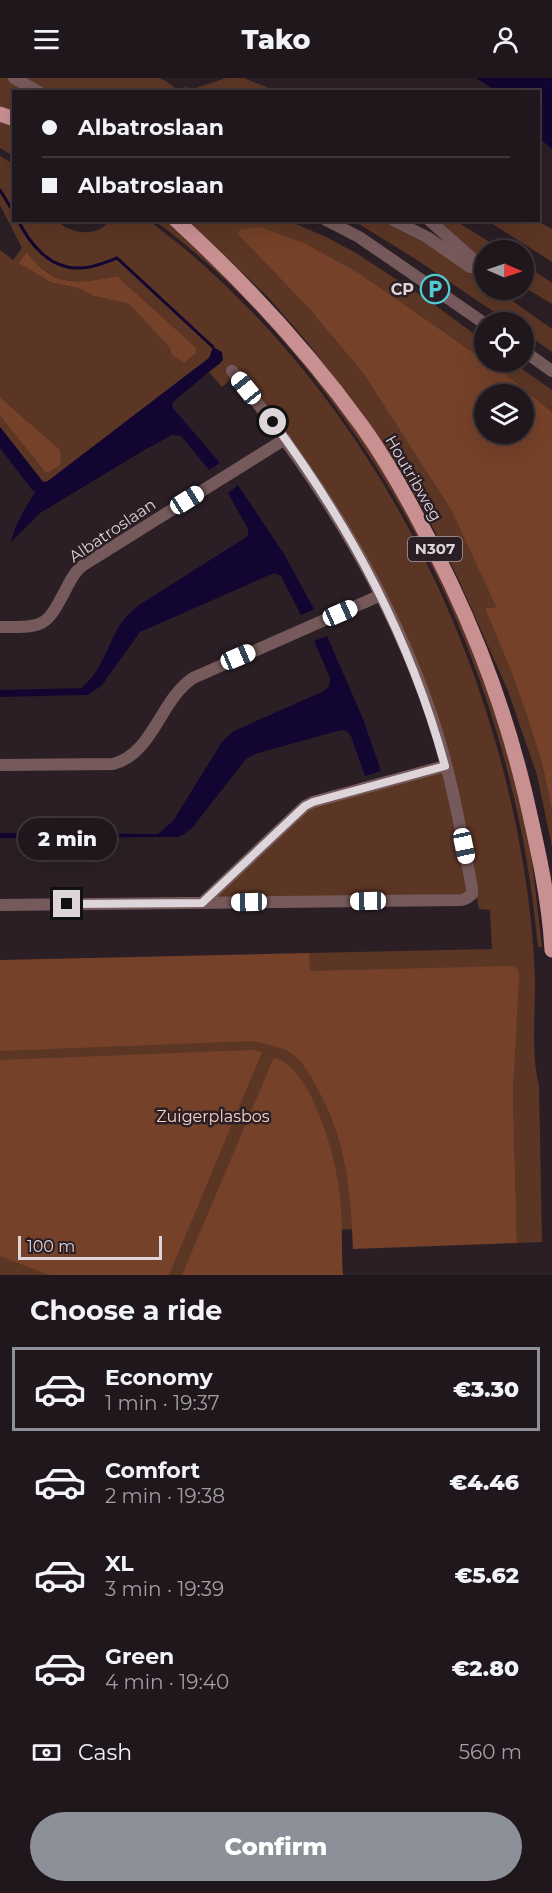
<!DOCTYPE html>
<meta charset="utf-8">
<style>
body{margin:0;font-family:Montserrat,sans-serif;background:#282025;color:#f1f3f6;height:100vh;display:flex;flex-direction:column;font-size:22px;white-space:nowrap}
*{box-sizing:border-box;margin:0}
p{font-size:20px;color:#a29fa3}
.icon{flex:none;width:33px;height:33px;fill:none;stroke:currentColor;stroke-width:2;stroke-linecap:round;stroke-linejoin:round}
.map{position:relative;height:1197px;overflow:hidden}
.details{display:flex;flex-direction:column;background:#20171c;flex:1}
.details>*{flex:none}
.banner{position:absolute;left:12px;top:12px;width:528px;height:132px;border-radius:0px;box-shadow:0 6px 24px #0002,0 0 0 2px #3d363b;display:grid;align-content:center;height:132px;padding:0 30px;background:#20171c}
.needle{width:39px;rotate:92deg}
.tools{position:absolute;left:474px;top:162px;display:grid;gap:12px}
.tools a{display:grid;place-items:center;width:60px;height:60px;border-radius:50%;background:#20171c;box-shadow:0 6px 24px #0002,0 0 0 2px #3d363b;font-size:30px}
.scale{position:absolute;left:18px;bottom:15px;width:144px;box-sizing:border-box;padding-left:6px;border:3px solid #ddd5d9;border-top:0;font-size:16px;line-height:21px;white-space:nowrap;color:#ddd5d9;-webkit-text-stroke:4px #2b1f25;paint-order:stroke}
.end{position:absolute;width:27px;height:27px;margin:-14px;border:8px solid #ddd5d9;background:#111;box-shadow:0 0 0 3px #111}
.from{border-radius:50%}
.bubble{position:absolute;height:42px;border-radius:21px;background:#20171c;box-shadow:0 6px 24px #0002,0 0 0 2px #3d363b;font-size:20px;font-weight:800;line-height:42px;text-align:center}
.car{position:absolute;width:18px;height:36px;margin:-18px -9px;border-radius:8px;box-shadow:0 0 4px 2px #0007;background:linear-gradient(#fff 24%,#345 0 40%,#fff 0 76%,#345 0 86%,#fff 0)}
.banner b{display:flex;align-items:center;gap:21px;height:57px;font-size:22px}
.banner b+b{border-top:2px solid #3d363b}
.banner i{width:15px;height:15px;background:#f1f3f6}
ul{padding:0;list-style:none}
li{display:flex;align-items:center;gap:18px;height:84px;margin:0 12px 9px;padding:0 18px;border:3px solid transparent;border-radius:0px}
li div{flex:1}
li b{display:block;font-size:22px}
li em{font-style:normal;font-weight:800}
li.active{border-color:#8c9099}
li>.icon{width:54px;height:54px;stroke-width:1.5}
h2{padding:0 30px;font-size:27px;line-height:72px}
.pay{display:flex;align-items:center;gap:15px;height:66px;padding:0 30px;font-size:22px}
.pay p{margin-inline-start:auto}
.action{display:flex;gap:12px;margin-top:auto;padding:12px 30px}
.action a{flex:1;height:69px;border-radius:36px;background:#8c9099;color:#fff;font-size:24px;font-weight:800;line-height:69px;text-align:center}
header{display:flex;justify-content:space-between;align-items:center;height:78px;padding:0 30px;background:#20171c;font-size:27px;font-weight:800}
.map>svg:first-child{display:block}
.green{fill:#5c3625;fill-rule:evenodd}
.forest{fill:#754128;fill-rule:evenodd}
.water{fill:#120531}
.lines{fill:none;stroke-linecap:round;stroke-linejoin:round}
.stream{stroke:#120531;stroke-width:3}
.minor{stroke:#765a5b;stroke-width:12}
.major{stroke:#c99092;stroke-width:15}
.route{stroke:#ddd5d9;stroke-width:8}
.labels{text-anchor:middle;stroke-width:5;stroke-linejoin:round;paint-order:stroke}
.shield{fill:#2b1f25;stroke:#a89ea3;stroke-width:1.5}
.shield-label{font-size:15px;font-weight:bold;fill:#ddd5d9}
.poi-label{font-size:16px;font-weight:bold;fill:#ddd5d9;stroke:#2b1f25;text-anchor:end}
.street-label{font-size:16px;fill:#ddd5d9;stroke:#2b1f25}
.park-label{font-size:16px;fill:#f4d1c2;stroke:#2b1f25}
</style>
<header><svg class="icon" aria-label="menu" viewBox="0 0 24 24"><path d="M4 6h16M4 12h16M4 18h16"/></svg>Tako<svg class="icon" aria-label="person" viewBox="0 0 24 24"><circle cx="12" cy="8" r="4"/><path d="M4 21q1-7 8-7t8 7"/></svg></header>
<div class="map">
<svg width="552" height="1197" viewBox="0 0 552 1197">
<rect width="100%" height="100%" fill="#2b1f25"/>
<path class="green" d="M0 0H8L31 13 14 14 13 34 0 28Z
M18 0H159L166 3 179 13H42Z
M226 0H244L276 13H190L183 8 193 11Z
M0 42 13 46V78L0 70Z
M0 78 13 86 14 142 57 143C69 154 87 158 102 150 105 148 107 145 110 143 114 142 144 141 148 143 152 144 158 150 161 152 185 170 206 189 227 209 386 362 489 574 524 791 530 829 534 867 535 905 535 940 531 973 539 1008L542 1164 517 1165 513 1013 518 892 503 1140 326 1153 329 1197H0V895L309 875 492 871 490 832 479 831 463 744 383 516 231 291 226 294 231 301 222 309 209 294 221 285 212 275 209 280 48 403 43 404 0 349V338L45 394 60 372 0 319V172L13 182 22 170 0 127ZM27 174C55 210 77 206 117 198L195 270 172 277 169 269 129 226 94 218 78 210 52 205 18 185Z
M155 143H168L206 177 314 294 364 363 418 450 477 578 518 710 531 774 542 869H538C520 671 449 480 329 320 279 253 223 193 155 143Z
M188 143H289L326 159 356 175 429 223 484 263V282L362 197 306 227 363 295 452 432 496 529 486 530 522 621 533 653 549 715 552 734V769L537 697 508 613 457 498 426 436 378 359 308 265 269 220Z
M354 143H381L415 157 482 200 484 203V212H497L552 251V274L524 254V244H509L414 180Z
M433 143H456L502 172H484V184Z
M488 143H537L552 151V184Z
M524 186 552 205V226L524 209Z
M486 284H512L552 312V334L517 305Z
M443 693 468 816 215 820 298 739 314 729Z"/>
<path class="forest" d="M260 149 304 165 362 197 517 305 552 334V734C540 662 513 596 485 530L496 529 452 433 363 295 306 227 237 155 240 152ZM524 316V356H484V316Z
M27 174C54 210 77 206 117 198L196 270V275L184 285 172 277 169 269 129 226 94 218 78 210 52 205 18 185Z
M0 319 60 372 61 386 49 394H45L0 338Z
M309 875 310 893 514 888 518 892 519 899 513 1013 517 1165 353 1171C351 1112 346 1060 316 1008 310 996 303 984 291 975 280 968 266 966 252 963L0 973V882Z
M252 972 262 974 169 1197H49L0 1178V982Z
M274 979C283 983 290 987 296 995 319 1022 337 1084 340 1119 343 1145 341 1171 343 1197H182Z"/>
<path class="water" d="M476 0H552V71L539 60 538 14 496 13Z
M213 269 222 274 223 282 172 325 173 330 220 385 209 392 181 358 172 357 146 371 40 435 11 464C16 444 25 430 36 413H33L0 370V349L43 404 48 403 209 280Z
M238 407 284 476 314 531 301 537 281 498 274 495 140 554 102 607 88 617 0 619V612L81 610C101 595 107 569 119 548 124 540 132 533 139 527L248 458V451L228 415Z
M327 558 363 641 381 693 365 698 351 658 347 653 341 652 255 676 246 681 192 750 181 758 176 759 0 760V755L158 756 173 743 222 664 234 653 324 613 329 608 330 600 314 563Z"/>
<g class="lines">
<path class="stream" d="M0 112 14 135
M18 142C30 167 51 192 81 190 93 190 106 184 117 180L213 269"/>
<path class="minor" d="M14 0 39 14
M326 142 359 159 484 245
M393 142 427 159 470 189 474 182 429 142
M524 273 552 293
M0 549C44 549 46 550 66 511 71 502 74 494 82 488L285 361
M0 687 113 686C153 676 160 622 193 600L381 517
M202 825 305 728 313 724 445 688
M0 827 462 822 467 820 472 816V810C461 753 451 696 433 642 390 512 317 398 232 293"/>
<path class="major" d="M0 36 14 41
M176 142C245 205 307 272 362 348 382 376 400 407 416 437 465 527 501 615 525 715 537 767 549 819 552 872"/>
</g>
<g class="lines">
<path class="route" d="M67 826 202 825 305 728 313 724 445 688C410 560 352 451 273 344"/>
</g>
<defs>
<g id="parking-ring" transform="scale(1.5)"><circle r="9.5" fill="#2b1f25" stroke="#51ccd4" stroke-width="1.5"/><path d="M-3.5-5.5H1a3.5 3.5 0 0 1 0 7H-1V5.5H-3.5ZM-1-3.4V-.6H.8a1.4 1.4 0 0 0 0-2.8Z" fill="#51ccd4"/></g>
</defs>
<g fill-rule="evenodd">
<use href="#parking-ring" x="435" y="211"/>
</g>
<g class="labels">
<rect class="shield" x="408" y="459" width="54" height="24" rx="4.5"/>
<g class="shield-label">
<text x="435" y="476">N307</text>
</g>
<g class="poi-label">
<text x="414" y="217">CP</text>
</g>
<g class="street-label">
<text transform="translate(414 400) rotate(60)" y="6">Houtribweg</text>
<text transform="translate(112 452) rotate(-34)" y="6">Albatroslaan</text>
</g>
<g class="park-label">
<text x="213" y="1044">Zuigerplasbos</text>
</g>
</g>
</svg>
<div class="tools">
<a><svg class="needle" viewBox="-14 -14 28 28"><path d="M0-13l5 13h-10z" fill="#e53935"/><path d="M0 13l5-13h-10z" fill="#a29fa3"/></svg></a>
<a><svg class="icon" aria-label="locate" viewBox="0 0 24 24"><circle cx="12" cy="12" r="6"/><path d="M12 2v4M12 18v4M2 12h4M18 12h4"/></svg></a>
<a><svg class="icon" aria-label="layers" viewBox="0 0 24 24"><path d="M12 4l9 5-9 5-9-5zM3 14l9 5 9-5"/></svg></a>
</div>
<div class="scale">100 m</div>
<i class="end from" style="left:273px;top:344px"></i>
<i class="end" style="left:67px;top:826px"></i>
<div class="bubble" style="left:18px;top:740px;width:99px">2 min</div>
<i class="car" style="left:246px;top:310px;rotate:321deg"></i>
<i class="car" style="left:187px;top:422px;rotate:58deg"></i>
<i class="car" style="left:340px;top:535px;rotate:66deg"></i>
<i class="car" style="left:238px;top:579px;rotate:67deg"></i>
<i class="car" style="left:464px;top:768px;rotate:168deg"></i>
<i class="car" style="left:368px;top:823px;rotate:269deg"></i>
<i class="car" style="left:249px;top:824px;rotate:269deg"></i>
<div class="banner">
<b><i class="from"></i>Albatroslaan</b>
<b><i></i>Albatroslaan</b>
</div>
</div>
<section class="details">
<h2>Choose a ride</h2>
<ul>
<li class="active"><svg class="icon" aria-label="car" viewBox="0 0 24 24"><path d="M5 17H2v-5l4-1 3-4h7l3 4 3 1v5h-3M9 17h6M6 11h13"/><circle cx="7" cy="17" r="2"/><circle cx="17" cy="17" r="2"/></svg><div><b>Economy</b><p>1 min · 19:37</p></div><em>€3.30</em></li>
<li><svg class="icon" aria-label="car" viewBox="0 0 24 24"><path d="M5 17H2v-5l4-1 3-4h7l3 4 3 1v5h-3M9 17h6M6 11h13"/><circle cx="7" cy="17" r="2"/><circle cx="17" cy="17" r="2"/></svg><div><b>Comfort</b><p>2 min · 19:38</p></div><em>€4.46</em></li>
<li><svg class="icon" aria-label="car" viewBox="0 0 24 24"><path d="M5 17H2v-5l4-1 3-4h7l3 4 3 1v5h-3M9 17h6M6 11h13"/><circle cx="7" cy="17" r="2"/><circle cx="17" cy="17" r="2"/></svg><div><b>XL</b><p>3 min · 19:39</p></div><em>€5.62</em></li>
<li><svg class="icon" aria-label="car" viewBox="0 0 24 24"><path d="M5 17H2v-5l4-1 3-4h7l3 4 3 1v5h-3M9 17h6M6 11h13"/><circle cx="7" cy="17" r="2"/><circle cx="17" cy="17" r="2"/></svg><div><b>Green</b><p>4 min · 19:40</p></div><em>€2.80</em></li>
</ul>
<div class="pay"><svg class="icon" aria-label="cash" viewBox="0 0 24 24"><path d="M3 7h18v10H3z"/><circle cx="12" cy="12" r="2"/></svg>Cash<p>560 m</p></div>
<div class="action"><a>Confirm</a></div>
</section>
